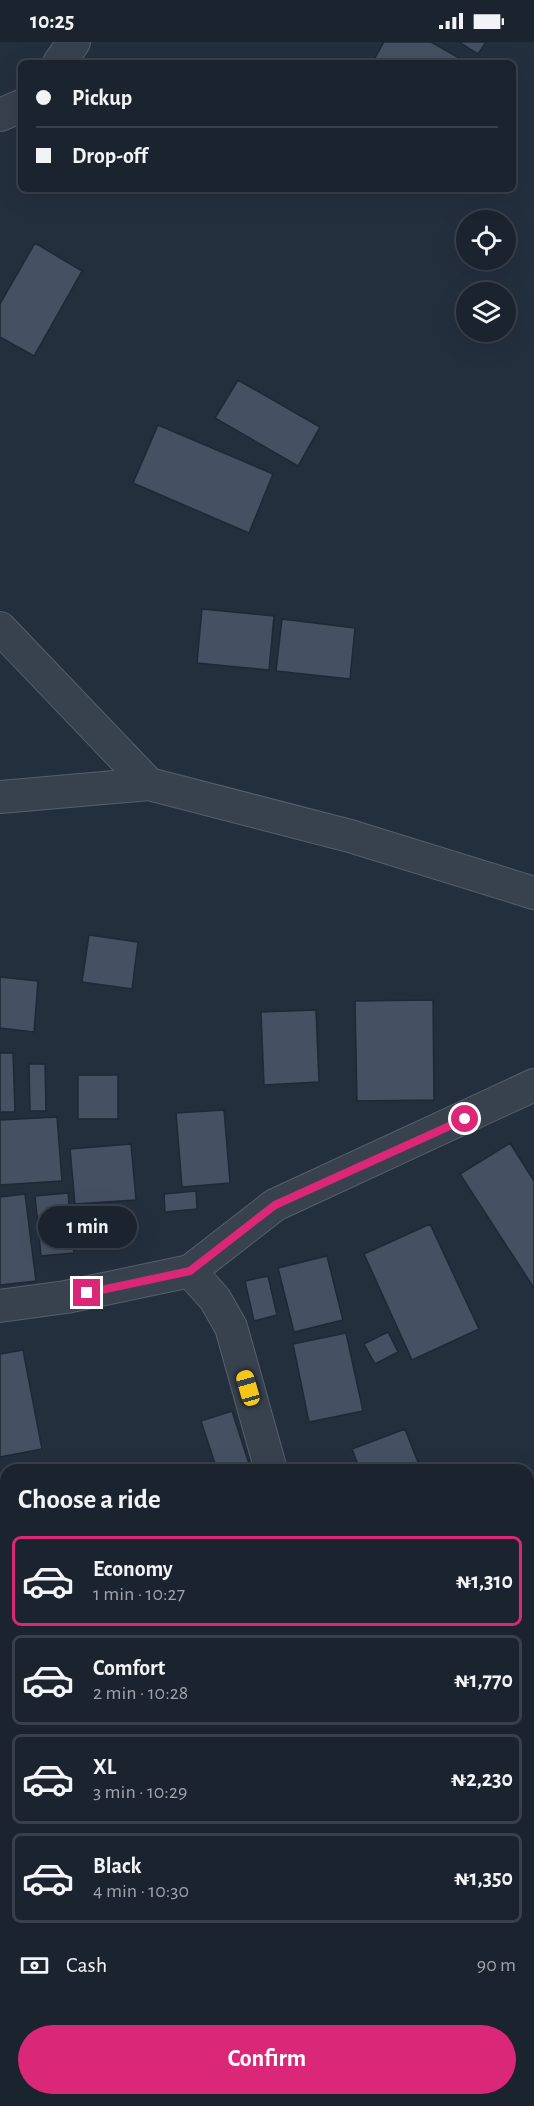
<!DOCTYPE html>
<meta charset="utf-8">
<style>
body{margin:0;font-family:"Alegreya Sans",sans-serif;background:#242b36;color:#f1f3f6;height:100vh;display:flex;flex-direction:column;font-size:22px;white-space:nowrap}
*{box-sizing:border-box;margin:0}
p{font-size:20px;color:#a0a4aa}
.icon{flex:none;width:33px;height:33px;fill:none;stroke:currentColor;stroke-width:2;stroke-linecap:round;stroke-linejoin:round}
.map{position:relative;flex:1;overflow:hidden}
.sheet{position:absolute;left:0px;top:1422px;width:534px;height:642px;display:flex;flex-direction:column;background:#1b232e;border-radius:18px 18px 0 0;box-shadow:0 6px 24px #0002,0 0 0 2px #39404a}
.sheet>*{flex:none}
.guide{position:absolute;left:18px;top:18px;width:498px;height:132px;border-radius:9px;box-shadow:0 6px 24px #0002,0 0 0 2px #39404a;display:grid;align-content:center;height:132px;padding:0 18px;background:#1b232e}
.controls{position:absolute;left:456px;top:168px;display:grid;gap:12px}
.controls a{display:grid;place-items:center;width:60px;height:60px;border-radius:50%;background:#1b232e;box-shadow:0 6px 24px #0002,0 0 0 2px #39404a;font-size:30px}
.end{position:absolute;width:27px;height:27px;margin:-14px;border:8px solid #db2777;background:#fff;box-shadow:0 0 0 3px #fff}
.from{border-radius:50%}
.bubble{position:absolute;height:42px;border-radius:21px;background:#1b232e;box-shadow:0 6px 24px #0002,0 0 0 2px #39404a;font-size:20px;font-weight:700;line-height:42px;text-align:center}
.car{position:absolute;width:18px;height:36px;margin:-18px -9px;border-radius:8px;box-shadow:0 0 4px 2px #0007;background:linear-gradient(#f5c518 24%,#345 0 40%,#f5c518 0 76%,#345 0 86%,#f5c518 0)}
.guide b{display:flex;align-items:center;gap:21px;height:57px;font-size:22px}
.guide b+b{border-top:2px solid #39404a}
.guide i{width:15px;height:15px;background:#f1f3f6}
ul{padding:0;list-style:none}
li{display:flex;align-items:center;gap:18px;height:90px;margin:0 12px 9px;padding:0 6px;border:3px solid #39404a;border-radius:9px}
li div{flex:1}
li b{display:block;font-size:22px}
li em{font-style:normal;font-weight:700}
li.active{border-color:#db2777}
li>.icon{width:54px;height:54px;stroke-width:1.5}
h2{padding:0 18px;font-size:27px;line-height:72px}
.pay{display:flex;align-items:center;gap:15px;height:66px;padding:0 18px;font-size:22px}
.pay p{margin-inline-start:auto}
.primary-button{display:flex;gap:12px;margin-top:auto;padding:12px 18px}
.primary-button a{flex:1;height:69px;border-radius:36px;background:#db2777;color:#fff;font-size:24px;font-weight:700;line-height:69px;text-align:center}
.status{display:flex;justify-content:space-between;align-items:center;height:42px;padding:0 30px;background:#1b232e;direction:ltr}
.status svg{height:16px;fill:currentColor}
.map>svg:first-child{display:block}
.building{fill:#455162;stroke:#1f2835;stroke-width:1.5}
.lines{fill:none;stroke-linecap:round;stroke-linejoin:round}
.minor-casing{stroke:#565f6c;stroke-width:34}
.minor{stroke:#38414e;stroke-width:32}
.route{stroke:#db2777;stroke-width:8}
</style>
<div class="status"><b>10:25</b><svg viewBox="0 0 49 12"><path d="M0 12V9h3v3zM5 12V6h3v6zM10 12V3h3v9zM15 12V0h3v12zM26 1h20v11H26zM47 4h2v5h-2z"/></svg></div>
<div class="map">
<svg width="534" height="2064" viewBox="0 0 534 2064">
<rect width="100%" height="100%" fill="#242f3e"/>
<path class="building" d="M384 0H431L461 17 459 21H372Z
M459 0H486L478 12Z
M35 201 82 229 34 314 0 295V262Z
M238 338 320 385 298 424 215 376Z
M158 383 273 432 249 491 133 441Z
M202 567 274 574 269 628 197 621Z
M282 577 355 586 350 637 276 629Z
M89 893 138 900 132 947 82 940Z
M0 935 38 939 34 990 0 986Z
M433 958 434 1058 357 1059 355 959Z
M316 968 319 1040 264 1043 261 970Z
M0 1011H13L15 1070H0Z
M29 1022H45L46 1069H30Z
M78 1033H118V1077H78Z
M224 1068 230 1141 182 1145 176 1071Z
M57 1075 62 1139 0 1143V1078Z
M510 1101 534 1139V1246L460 1132Z
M131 1102 136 1158 75 1162 70 1107Z
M196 1149 197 1167 165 1170 164 1152Z
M68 1151 74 1211 41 1214 35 1154Z
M25 1152 36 1239 0 1243V1155Z
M430 1182 479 1287 412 1318 364 1212Z
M327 1214 343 1278 294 1290 278 1226Z
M268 1234 277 1273 254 1279 245 1239Z
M388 1290 398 1310 375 1322 364 1302Z
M346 1291 363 1369 309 1380 293 1302Z
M23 1308 42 1407 0 1415V1312Z
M232 1369 251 1428H217L201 1379Z
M405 1387 421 1428H360L352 1407Z
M534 1470V1605L528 1607V1471Z
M6 1622V1650L0 1627V1624Z
M0 1661 6 1689V1729L0 1730Z
M534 1862V1915L528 1917V1864Z"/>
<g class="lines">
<g class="minor-casing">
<path id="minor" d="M59 21 74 0
M0 73 21 64
M0 586 149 742
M0 755 149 742 350 794 534 851
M190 1229 215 1257 231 1285 271 1428
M0 1264 66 1255 190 1229 275 1163 534 1043
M528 1451 534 1450
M0 1565 6 1562
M528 1694 534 1706
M0 2044H6
M298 2058 436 2064
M443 2064 506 2058"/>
</g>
<use href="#minor" class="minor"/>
</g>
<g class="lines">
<path class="route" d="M87 1251 190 1229 275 1163 465 1077"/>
</g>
</svg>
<div class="controls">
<a><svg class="icon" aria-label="locate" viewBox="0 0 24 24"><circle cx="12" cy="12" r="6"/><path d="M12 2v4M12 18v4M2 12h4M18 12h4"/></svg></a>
<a><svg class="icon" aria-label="layers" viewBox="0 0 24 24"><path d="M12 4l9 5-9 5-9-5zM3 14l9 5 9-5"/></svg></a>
</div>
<i class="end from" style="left:465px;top:1077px"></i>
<i class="end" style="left:87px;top:1251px"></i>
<div class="bubble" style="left:38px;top:1164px;width:99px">1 min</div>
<i class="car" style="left:248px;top:1346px;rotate:344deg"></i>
<div class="guide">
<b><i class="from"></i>Pickup</b>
<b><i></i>Drop-off</b>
</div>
<section class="sheet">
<h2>Choose a ride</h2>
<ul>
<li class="active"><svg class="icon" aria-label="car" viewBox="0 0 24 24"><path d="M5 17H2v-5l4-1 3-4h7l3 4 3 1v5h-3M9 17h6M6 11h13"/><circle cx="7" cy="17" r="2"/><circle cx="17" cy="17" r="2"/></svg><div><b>Economy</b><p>1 min · 10:27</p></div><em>₦1,310</em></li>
<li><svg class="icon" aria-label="car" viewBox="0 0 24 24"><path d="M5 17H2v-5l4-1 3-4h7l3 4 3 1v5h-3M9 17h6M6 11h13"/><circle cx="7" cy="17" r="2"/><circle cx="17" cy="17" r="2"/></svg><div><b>Comfort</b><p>2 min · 10:28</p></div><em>₦1,770</em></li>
<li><svg class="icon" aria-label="car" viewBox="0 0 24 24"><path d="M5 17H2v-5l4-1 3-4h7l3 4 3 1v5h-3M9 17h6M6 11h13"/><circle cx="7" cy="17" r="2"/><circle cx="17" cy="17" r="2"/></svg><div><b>XL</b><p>3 min · 10:29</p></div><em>₦2,230</em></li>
<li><svg class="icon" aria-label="car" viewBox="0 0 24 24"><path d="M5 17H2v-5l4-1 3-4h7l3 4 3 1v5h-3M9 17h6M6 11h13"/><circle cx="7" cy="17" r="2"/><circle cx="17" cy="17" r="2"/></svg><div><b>Black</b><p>4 min · 10:30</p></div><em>₦1,350</em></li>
</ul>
<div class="pay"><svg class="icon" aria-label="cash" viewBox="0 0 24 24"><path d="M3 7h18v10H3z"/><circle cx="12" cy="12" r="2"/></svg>Cash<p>90 m</p></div>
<div class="primary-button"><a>Confirm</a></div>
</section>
</div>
